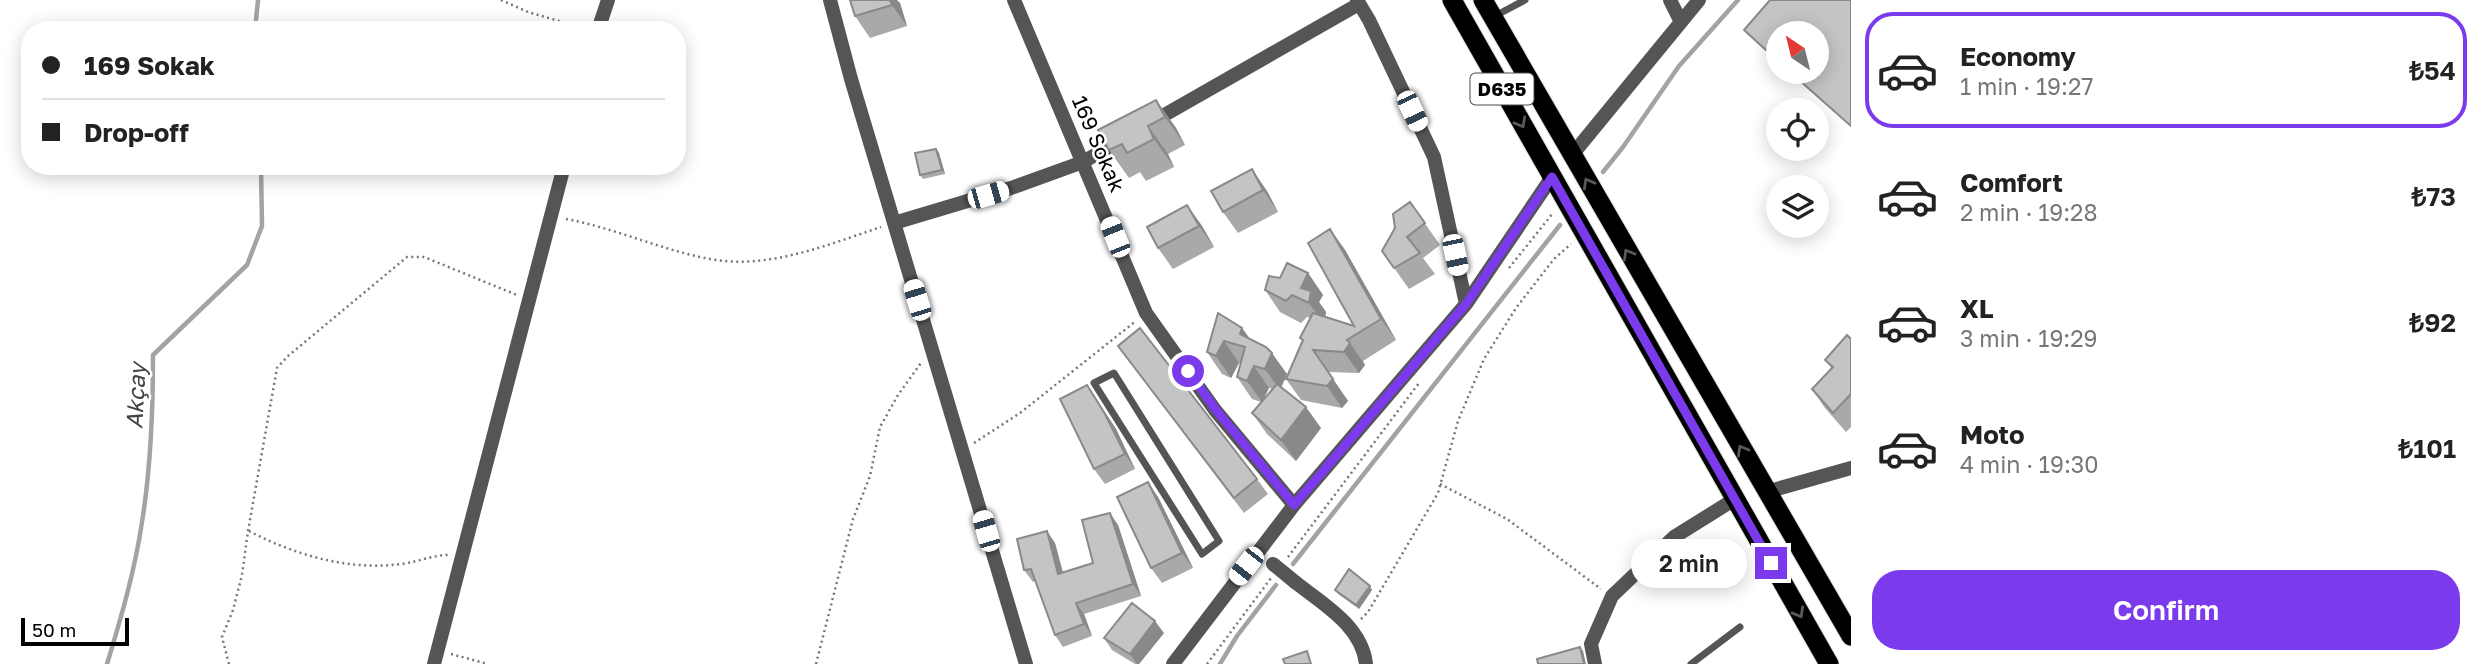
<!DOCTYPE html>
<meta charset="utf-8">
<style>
body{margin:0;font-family:"Golos Text",sans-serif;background:#f6f6f6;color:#222;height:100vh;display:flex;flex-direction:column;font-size:26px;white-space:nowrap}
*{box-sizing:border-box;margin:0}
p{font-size:23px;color:#767676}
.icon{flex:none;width:38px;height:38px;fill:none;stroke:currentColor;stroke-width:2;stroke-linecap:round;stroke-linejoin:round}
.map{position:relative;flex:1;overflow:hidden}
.drawer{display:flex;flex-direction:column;background:#fff;width:630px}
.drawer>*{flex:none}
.top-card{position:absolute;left:21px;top:21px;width:665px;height:154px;border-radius:28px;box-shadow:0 4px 18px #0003;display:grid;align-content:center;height:154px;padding:0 21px;background:#fff}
.needle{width:46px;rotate:325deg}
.buttons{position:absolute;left:1766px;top:21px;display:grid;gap:14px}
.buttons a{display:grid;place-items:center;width:63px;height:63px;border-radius:50%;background:#fff;box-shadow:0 4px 18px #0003;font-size:35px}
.scale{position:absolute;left:21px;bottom:18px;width:108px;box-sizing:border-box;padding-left:7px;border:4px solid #000;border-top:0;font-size:19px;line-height:24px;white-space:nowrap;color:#000;-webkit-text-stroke:5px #fff;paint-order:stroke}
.end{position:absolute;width:32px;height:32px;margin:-16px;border:9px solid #7c3aed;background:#fff;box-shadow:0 0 0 4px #fff}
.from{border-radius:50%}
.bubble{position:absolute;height:49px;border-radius:24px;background:#fff;box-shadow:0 4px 18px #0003;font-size:23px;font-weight:600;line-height:49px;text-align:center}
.car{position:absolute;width:21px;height:42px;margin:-21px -10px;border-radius:9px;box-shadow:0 0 5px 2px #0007;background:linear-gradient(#fff 24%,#345 0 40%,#fff 0 76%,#345 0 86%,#fff 0)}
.top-card b{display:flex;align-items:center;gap:24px;height:66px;font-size:26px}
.top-card b+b{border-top:2px solid #e0e0e0}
.top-card i{width:18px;height:18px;background:#222}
ul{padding:12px 0 0;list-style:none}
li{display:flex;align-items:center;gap:21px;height:116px;margin:0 14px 10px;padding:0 7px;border:4px solid transparent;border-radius:28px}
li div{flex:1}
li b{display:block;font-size:26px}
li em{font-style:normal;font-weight:600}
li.current{border-color:#7c3aed}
li>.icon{width:63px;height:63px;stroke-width:1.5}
.cta{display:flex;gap:14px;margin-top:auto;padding:14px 21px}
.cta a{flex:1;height:80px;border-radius:28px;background:#7c3aed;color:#fff;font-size:28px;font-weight:600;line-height:80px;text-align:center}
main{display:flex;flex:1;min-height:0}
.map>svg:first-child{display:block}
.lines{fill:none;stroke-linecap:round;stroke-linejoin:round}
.stream{stroke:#a3a3a3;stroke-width:4.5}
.trunk-casing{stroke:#dbdbdb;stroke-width:21}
.path{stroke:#777;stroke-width:2.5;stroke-dasharray:2 3.5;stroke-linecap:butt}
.service{stroke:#555;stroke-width:7}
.minor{stroke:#555;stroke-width:14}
.trunk{stroke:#000;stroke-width:19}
.minor-bridge{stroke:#555;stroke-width:14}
.wall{fill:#a9a9a9;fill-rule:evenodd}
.shaded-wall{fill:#898989}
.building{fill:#c4c4c4;stroke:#898989;stroke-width:2}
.oneway{stroke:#595959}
.route{stroke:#7c3aed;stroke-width:9}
.labels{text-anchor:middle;stroke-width:5;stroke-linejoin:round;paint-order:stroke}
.shield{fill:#fff;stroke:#4c4c4c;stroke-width:2}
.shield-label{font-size:19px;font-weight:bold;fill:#000}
.street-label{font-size:21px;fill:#000;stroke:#fff}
.water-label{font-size:23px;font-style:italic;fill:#444;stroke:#fff}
</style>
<main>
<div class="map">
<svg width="1851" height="664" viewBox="0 0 1851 664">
<rect width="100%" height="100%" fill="#fff"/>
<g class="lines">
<path class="stream" d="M255 30 258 0
M1603 172 1623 147 1679 66 1738 0
M1293 564 1560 225
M107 664C121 618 135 570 142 522 151 467 153 411 153 355L247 265 262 226 261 166
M1220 664 1237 636 1276 585"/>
<g class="trunk-casing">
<path id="trunk" d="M1452 0 1829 664
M1483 0 1851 636"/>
</g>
<path class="path" d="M501 0 528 12 583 28
M566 219C615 228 661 250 710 259 767 270 827 245 881 227
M1509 268 1553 213
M974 443 1020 413 1136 321
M1440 484 1507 519 1601 589
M249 531C295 555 349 571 401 564 418 562 432 555 449 555
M1288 557 1419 383
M1361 619 1368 612 1438 493 1458 421 1484 359 1516 308 1554 259 1571 244
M451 654 488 664
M229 664 222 637 233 610 242 575 248 531 277 368 288 356 407 257H424L517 295
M816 664 853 519 870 476 880 427 898 395 921 363
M1207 664 1271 578"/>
<path class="service" d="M1493 17 1525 0
M1114 373 1219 541 1202 554 1094 383Z
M1691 664 1740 627"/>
<path class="minor" d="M830 0 851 79 1026 664
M1014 0 1146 313 1215 410 1294 505
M1357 0 1369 20 1434 157 1466 304
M1670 0 1681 22
M598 30 608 0
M1152 122 1359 4
M1572 155 1699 0
M894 223 1011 188 1083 162 1122 139
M1766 492 1851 468
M1295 582C1323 604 1362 626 1366 664
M434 664 564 166
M1173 664 1294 505 1466 304 1552 177
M1595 664 1591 644 1612 596 1674 537 1735 499"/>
<use href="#trunk" class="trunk"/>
<path class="minor-bridge" d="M1273 564 1295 582"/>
</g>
<path class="wall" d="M850 0 900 3 907 26 870 38 855 16Z
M1851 0V127L1789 72H1816L1778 33V62L1747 34 1744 30Z
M1156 100 1176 128 1185 145 1168 154 1174 167 1146 181 1140 172 1129 178 1109 150Z
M936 149 939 153 945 174 923 179 920 175Z
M1211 191H1267L1278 212 1238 233 1223 212Z
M1410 202 1440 245 1423 258 1435 274 1409 289 1382 251Z
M1187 205 1202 226 1214 247 1173 269 1158 248Z
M1330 229 1345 250 1396 340 1363 361 1365 365 1359 373 1328 372 1348 401 1342 408 1301 400 1286 379 1302 341 1300 338 1311 318 1307 317 1301 323 1280 312 1265 290 1280 278 1308 273 1323 295 1319 302 1326 312 1325 317 1354 326Z
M1242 328 1250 339 1287 374 1281 388 1321 428 1296 461 1267 434 1252 413 1261 402 1252 399 1237 377 1241 363H1239L1231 378 1222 374 1207 352ZM1269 388 1273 389 1263 400Z
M1851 339V427L1846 432 1825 408 1812 389 1832 369 1825 360Z
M1118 346 1257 479 1268 494 1244 513Z
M1087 385 1116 429 1135 469 1105 484 1094 469Z
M1158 497 1193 568 1162 583 1151 568Z
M1118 525 1141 596 1084 614 1092 636 1063 647 1055 635 1035 581 1033 582 1024 570 1055 543 1063 572 1093 563Z
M1335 590H1372L1359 609 1338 594Z
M1164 633 1139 664H1135L1112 650 1104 638Z"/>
<path class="shaded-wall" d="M890 0H897L900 3 907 26 892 5Z
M1156 100 1176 128 1185 145 1165 117Z
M1148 126 1168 154 1174 167 1154 139Z
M936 149 939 153 945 174 942 170Z
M1252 169 1267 191 1278 212 1263 190Z
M1187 205 1202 226 1214 247 1199 226Z
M1330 229 1345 250 1396 340 1381 319Z
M1308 273 1323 295 1319 302 1326 312 1324 324 1309 303 1301 288Z
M1242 328 1257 349 1240 334Z
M1224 341 1239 363 1231 378 1216 356Z
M1350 343 1365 365 1359 373 1344 352Z
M1272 353 1287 374 1280 390 1265 369Z
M1254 366 1269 388 1262 402 1247 381Z
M1333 379 1348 401 1342 408 1327 386Z
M1087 385 1116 429 1135 469 1125 454Z
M1306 407 1321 428 1296 461 1281 440Z
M1148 482 1158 497 1193 568 1182 553Z
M1110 513 1118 525 1141 596 1133 584Z
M1047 531 1055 543 1066 586 1058 574Z
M1370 586 1372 590 1359 609 1356 605Z
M1076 603 1084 614 1092 636 1084 624Z
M1155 621 1164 633 1139 664H1137L1130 654Z
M1580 647 1583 651 1586 664H1584Z"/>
<path class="building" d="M850 0H890L892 5 855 16Z
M1770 0H1851V126L1790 72H1816V33H1778V61L1744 30Z
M1156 100 1165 117 1148 126 1154 139 1127 153 1122 144 1109 150 1098 130Z
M936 149 942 170 920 175 915 153Z
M1252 169 1263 190 1223 212 1211 191Z
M1410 202 1425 223 1407 237 1420 253 1394 268 1382 251 1395 228 1393 214Z
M1187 205 1199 226 1158 248 1147 227Z
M1330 229 1381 319 1347 340 1350 343 1344 352 1313 350 1333 379 1327 386 1286 379 1303 340 1300 338 1313 313 1354 326 1308 243Z
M1287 263 1308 273 1301 288 1311 291 1309 303 1292 295 1286 301 1265 290 1269 276 1280 278Z
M1218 313 1242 328 1240 334 1266 347 1272 353 1265 369 1254 366 1247 381 1237 377 1245 347 1224 341 1216 356 1207 352Z
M1140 328 1257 479 1234 498 1118 346Z
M1847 335 1851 339V394L1833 413 1812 389 1833 367 1825 360Z
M1277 384 1306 407 1281 440 1252 413Z
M1087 385 1105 414 1125 454 1094 469 1060 399Z
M1148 482 1182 553 1151 568 1117 497Z
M1110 513 1133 584 1076 603 1084 624 1055 635 1031 569 1024 570 1017 539 1047 531 1058 574 1093 563 1082 520Z
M1349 569 1370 586 1356 605 1335 590Z
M1132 603 1155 621 1130 654 1104 638Z
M1580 647 1584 664H1538L1537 659Z
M1307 651 1311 664H1285L1283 659Z"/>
<defs><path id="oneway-chevron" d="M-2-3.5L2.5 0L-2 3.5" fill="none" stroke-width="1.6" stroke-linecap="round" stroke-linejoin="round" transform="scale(1.75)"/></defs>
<g class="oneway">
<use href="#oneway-chevron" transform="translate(1521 123) rotate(61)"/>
<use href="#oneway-chevron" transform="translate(1588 183) rotate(-119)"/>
<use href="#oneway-chevron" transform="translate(1628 254) rotate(-120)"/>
<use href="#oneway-chevron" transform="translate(1742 450) rotate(-120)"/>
<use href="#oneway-chevron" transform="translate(1799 613) rotate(61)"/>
</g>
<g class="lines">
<path class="route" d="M1188 371 1216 410 1294 505 1466 304 1552 177 1771 563"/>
</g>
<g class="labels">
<rect class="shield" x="1470.5" y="73.5" width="63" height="31" rx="5"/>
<g class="shield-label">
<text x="1502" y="96">D635</text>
</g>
<g class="street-label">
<text transform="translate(1098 144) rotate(67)" y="7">169 Sokak</text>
</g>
<g class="water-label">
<text transform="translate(136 396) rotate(-87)" y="8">Akçay</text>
</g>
</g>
</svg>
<div class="buttons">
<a><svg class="needle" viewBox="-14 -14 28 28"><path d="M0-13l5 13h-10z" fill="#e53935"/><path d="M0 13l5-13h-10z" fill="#767676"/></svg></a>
<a><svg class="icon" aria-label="locate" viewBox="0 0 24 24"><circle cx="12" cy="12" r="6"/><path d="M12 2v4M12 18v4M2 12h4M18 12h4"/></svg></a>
<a><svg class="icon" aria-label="layers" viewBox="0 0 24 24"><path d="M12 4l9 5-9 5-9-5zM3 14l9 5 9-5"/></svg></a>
</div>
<div class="scale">50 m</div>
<i class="end from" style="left:1188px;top:371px"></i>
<i class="end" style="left:1771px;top:563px"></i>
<div class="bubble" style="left:1631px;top:539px;width:116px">2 min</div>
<i class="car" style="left:1412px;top:111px;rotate:155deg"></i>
<i class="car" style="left:988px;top:195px;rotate:74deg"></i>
<i class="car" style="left:1115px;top:237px;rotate:338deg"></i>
<i class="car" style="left:1455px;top:255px;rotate:168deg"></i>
<i class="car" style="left:917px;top:300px;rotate:343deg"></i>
<i class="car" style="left:986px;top:531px;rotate:344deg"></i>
<i class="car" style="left:1246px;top:566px;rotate:218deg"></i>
<div class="top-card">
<b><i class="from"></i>169 Sokak</b>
<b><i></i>Drop-off</b>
</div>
</div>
<section class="drawer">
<ul>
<li class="current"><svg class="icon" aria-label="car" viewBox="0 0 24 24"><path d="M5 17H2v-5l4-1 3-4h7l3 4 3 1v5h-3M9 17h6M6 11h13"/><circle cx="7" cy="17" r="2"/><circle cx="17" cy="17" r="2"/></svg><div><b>Economy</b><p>1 min · 19:27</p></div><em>₺54</em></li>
<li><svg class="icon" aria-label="car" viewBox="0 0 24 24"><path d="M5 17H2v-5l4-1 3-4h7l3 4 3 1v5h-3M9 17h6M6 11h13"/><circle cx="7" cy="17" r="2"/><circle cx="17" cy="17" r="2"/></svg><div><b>Comfort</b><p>2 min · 19:28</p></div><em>₺73</em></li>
<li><svg class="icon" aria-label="car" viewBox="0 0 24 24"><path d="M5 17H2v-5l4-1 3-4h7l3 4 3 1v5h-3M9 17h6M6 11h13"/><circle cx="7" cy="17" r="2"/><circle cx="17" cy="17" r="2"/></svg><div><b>XL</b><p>3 min · 19:29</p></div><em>₺92</em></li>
<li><svg class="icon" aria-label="car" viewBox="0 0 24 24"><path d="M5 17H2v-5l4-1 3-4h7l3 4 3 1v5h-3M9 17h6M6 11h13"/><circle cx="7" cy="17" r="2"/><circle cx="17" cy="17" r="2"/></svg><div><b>Moto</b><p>4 min · 19:30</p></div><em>₺101</em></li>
</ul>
<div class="cta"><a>Confirm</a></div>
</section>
</main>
